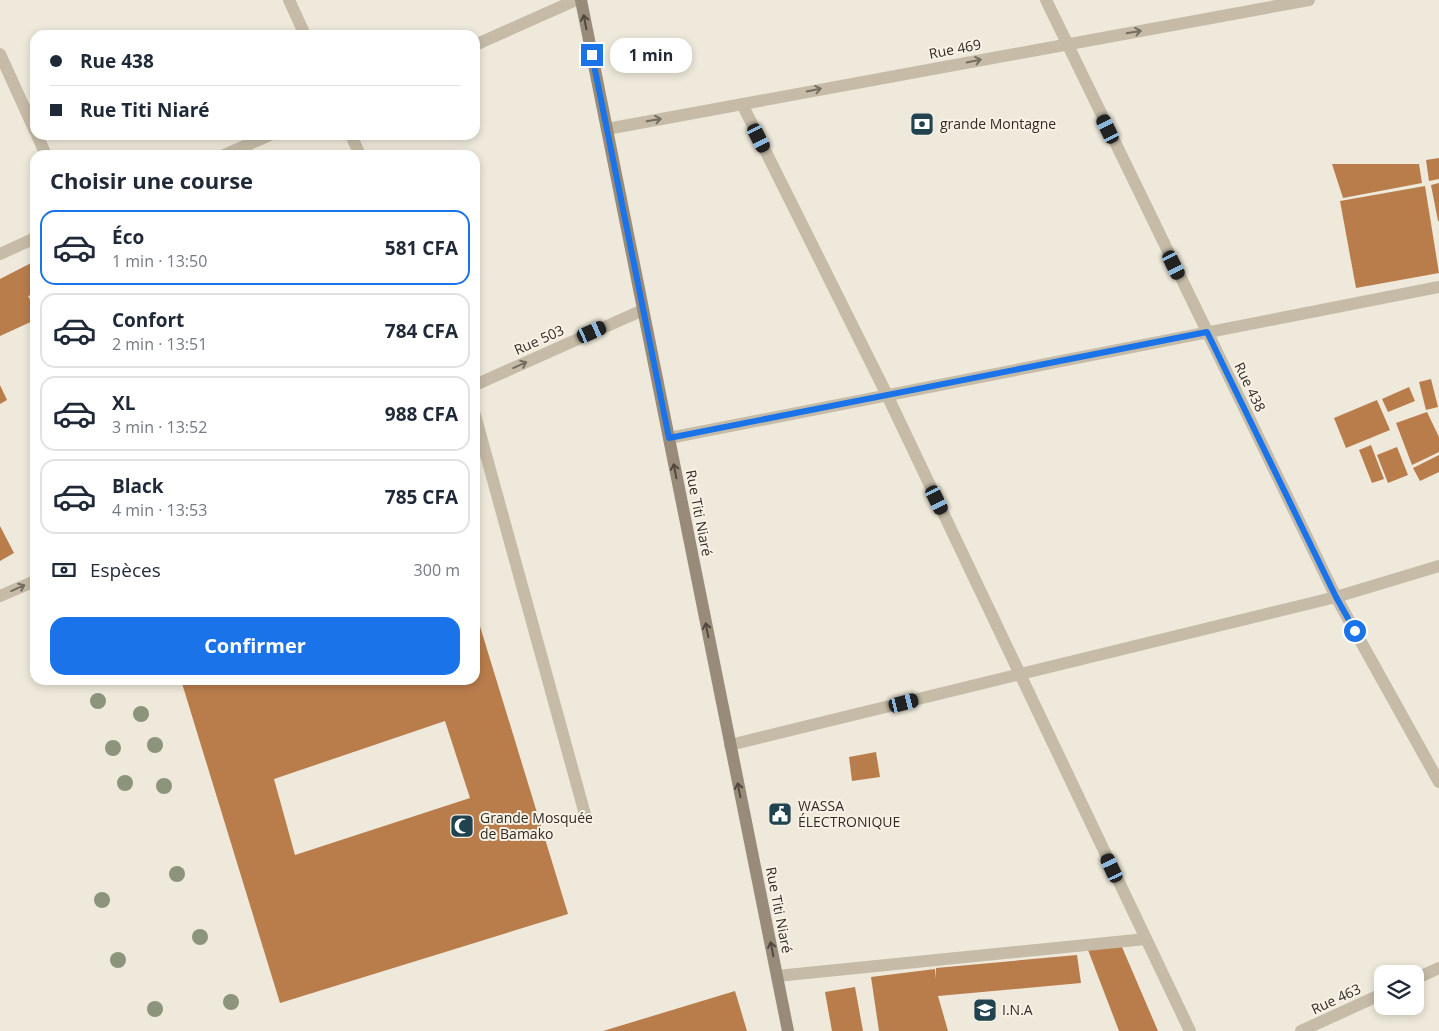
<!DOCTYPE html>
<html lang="fr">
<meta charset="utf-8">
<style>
body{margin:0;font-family:"Open Sans",sans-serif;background:#f6f6f7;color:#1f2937;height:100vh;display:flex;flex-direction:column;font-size:19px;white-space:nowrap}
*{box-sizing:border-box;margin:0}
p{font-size:16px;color:#747a83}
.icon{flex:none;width:28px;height:28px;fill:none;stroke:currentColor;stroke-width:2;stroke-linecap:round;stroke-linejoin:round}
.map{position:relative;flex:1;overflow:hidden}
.details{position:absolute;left:30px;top:150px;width:450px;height:535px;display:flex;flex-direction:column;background:#fff;border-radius:15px;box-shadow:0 2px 8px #0003}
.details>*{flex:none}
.hud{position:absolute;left:30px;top:30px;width:450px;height:110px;border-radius:15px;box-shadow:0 2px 8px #0003;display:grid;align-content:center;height:110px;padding:0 20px;background:#fff}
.controls{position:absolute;left:1374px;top:965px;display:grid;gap:10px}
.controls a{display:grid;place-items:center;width:50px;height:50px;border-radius:10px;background:#fff;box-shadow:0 2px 8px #0003;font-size:25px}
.end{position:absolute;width:22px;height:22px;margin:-11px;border:6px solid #1a73e8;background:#fff;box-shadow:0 0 0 2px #fff}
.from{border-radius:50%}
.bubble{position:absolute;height:35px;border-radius:15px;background:#fff;box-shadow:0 2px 8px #0003;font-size:16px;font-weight:700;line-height:35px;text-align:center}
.car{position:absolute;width:15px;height:30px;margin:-15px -8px;border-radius:6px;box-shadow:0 0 4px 1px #0007;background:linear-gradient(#222 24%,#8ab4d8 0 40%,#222 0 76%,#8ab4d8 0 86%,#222 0)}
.hud b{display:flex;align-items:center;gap:18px;height:48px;font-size:19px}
.hud b+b{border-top:1px solid #e0e1e3}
.hud i{width:12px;height:12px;background:#1f2937}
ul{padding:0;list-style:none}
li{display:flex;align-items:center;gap:15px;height:75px;margin:0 10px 8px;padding:0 10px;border:2px solid #e0e1e3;border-radius:15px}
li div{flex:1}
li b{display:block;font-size:19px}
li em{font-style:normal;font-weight:700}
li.active{border-color:#1a73e8}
li>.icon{width:45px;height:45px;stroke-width:1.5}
h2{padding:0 20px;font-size:22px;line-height:60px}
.pay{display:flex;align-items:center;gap:12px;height:55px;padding:0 20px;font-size:19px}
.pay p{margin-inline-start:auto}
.button{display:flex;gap:10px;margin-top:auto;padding:10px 20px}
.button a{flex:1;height:58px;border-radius:15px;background:#1a73e8;color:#fff;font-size:20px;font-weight:700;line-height:58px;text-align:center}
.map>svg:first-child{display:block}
.building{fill:#b97d4c;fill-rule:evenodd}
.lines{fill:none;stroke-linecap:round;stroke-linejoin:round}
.service{stroke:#c5bba7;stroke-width:12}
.pedestrian{stroke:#c5bba7;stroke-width:12}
.minor{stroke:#c5bba7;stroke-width:12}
.tertiary{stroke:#c5bba7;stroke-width:12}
.secondary{stroke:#988b79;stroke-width:12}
.tree{fill:#8c947b}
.oneway{stroke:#514940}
.oneway2{stroke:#746d61}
.route{stroke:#1a73e8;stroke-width:6}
.labels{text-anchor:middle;stroke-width:4;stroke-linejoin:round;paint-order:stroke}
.street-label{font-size:14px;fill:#322d27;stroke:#f7f2e5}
.poi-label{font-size:14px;fill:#322d27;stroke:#f7f2e5;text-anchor:start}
</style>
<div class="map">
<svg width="1439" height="1031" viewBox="0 0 1439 1031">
<rect width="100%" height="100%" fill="#eee9da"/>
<path class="building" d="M1439 158V179L1429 181 1426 160Z
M1332 164H1419L1422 183 1343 198Z
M1439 183V221H1438L1431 185Z
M1425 186 1439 273 1356 288 1340 201Z
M35 261V294L28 296 35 309V320L0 336V279Z
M1431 379 1438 407 1426 410 1419 382Z
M0 385 7 400 0 404Z
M1409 387 1415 401 1388 412 1382 399Z
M1377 400 1390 430 1346 448 1334 418Z
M1427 412 1439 437V452L1412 465 1396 423Z
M1371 445 1384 479 1372 483 1359 450Z
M1397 447 1408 475 1388 483 1377 455Z
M1439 455V472L1420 481 1413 468Z
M0 526 14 553 0 561Z
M475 610 568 914 280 1003 181 680H475ZM445 721 470 798 295 855 274 779Z
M876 752 880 777 852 781 849 757Z
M1122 947 1158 1031H1119L1088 950Z
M1077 955 1081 983 938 996 948 1031H879L871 977 935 969 936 979V968Z
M855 987 863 1031H832L825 992Z
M735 991 747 1031H603Z"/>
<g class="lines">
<path class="service" d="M475 415 586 818"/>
<path class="pedestrian" d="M777 976 1146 939"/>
<path class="minor" d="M289 0 305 35
M1046 0 1336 597 1439 782
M475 45 576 0
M0 54 35 131
M742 104 887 395 1190 1031
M37 135 46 155
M351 135 360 155
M224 155 270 135
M0 254 35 238
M669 438 1439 287
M730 745 1336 597 1439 566
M1415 979 1439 968
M1301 1031 1382 994"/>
<path class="tertiary" d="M607 129 1309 0
M475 385 643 310
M0 596 35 581"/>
<path class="secondary" d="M581 0 788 1031"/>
</g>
<g class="tree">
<circle cx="98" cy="701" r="8"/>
<circle cx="141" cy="714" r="8"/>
<circle cx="155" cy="745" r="8"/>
<circle cx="113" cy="748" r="8"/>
<circle cx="125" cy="783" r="8"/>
<circle cx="164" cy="786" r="8"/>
<circle cx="177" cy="874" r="8"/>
<circle cx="102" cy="900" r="8"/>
<circle cx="200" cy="937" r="8"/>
<circle cx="118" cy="960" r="8"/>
<circle cx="231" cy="1002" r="8"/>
<circle cx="155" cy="1009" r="8"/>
</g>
<defs><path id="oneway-shaft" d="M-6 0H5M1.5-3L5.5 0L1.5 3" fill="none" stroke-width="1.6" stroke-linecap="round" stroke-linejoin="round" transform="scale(1.25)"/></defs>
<g class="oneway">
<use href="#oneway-shaft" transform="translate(585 22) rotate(-101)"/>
<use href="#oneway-shaft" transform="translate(675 471) rotate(-101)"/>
<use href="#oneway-shaft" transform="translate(707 630) rotate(-101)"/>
<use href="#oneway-shaft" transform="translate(739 790) rotate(-101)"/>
<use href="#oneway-shaft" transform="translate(772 949) rotate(-101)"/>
</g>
<g class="oneway2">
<use href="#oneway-shaft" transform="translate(1134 32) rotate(-10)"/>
<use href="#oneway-shaft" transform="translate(974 61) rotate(-11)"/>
<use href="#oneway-shaft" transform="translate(814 90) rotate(-11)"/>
<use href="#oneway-shaft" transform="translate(654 120) rotate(-10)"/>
<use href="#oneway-shaft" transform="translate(520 365) rotate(-24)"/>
<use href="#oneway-shaft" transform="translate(18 588) rotate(-24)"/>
</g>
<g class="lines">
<path class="route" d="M592 55 669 438 1207 332 1336 597 1355 631"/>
</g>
<defs>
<g id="bank-square" transform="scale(1.25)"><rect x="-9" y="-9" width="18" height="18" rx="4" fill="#21434f" stroke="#f7f2e5"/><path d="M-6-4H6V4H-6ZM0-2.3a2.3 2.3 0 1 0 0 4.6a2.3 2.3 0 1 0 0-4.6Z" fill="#fff"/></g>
<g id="civic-square" transform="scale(1.25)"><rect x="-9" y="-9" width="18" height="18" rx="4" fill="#21434f" stroke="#f7f2e5"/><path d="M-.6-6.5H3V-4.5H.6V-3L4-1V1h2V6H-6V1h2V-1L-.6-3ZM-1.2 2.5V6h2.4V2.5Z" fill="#fff"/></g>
<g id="mosque-square" transform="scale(1.25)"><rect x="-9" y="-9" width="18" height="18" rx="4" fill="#21434f" stroke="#f7f2e5"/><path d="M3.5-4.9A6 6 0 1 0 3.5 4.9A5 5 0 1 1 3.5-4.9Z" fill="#fff"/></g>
<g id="school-square" transform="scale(1.25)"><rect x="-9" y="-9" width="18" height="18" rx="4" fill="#21434f" stroke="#f7f2e5"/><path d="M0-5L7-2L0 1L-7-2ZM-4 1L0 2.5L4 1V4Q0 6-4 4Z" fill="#fff"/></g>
</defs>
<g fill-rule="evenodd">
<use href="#bank-square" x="922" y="124"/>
<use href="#civic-square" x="780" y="814"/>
<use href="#mosque-square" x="462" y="826"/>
<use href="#school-square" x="985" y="1010"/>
</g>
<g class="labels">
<g class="street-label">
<text transform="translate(955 49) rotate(-11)" y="5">Rue 469</text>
<text transform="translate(539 340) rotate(-24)" y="5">Rue 503</text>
<text transform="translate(1250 387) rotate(64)" y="5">Rue 438</text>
<text transform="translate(699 513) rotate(79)" y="5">Rue Titi Niaré</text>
<text transform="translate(779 910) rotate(79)" y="5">Rue Titi Niaré</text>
<text transform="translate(1336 999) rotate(-25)" y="5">Rue 463</text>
</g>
<g class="poi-label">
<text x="940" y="129">grande Montagne</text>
<text x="798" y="811">WASSA<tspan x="798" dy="16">ÉLECTRONIQUE</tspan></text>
<text x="480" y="823">Grande Mosquée<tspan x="480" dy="16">de Bamako</tspan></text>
<text x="1002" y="1015">I.N.A</text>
</g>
</g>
</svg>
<div class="controls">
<a><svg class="icon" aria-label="layers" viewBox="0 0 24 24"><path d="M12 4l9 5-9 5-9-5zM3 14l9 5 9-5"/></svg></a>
</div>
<i class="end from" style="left:1355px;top:631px"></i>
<i class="end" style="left:592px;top:55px"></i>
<div class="bubble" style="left:610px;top:38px;width:82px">1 min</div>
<i class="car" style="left:1108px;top:129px;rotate:334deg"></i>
<i class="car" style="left:759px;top:138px;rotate:153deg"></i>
<i class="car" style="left:1174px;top:265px;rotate:154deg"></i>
<i class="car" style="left:592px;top:332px;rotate:66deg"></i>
<i class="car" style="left:937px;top:500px;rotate:154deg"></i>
<i class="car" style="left:904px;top:703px;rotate:76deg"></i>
<i class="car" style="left:1112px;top:868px;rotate:335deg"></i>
<div class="hud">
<b><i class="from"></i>Rue 438</b>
<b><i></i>Rue Titi Niaré</b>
</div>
<section class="details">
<h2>Choisir une course</h2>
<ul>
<li class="active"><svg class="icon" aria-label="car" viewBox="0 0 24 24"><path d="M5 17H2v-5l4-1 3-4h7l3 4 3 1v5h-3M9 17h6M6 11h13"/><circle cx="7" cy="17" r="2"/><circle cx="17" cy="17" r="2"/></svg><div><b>Éco</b><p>1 min · 13:50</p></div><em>581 CFA</em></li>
<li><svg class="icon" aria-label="car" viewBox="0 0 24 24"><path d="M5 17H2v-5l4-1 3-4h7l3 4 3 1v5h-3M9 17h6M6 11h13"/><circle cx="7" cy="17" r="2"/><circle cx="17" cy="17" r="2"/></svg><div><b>Confort</b><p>2 min · 13:51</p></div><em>784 CFA</em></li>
<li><svg class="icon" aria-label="car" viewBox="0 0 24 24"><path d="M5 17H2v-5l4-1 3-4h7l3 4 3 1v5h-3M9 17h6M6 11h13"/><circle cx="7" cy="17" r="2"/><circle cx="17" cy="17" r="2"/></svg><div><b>XL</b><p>3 min · 13:52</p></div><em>988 CFA</em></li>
<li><svg class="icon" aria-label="car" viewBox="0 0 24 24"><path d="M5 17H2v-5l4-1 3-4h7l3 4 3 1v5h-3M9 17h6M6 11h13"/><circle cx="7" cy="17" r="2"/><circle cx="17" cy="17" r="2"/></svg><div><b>Black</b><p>4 min · 13:53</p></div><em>785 CFA</em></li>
</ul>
<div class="pay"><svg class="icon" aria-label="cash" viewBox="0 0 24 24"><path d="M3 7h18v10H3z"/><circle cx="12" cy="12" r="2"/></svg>Espèces<p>300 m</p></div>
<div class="button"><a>Confirmer</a></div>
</section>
</div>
